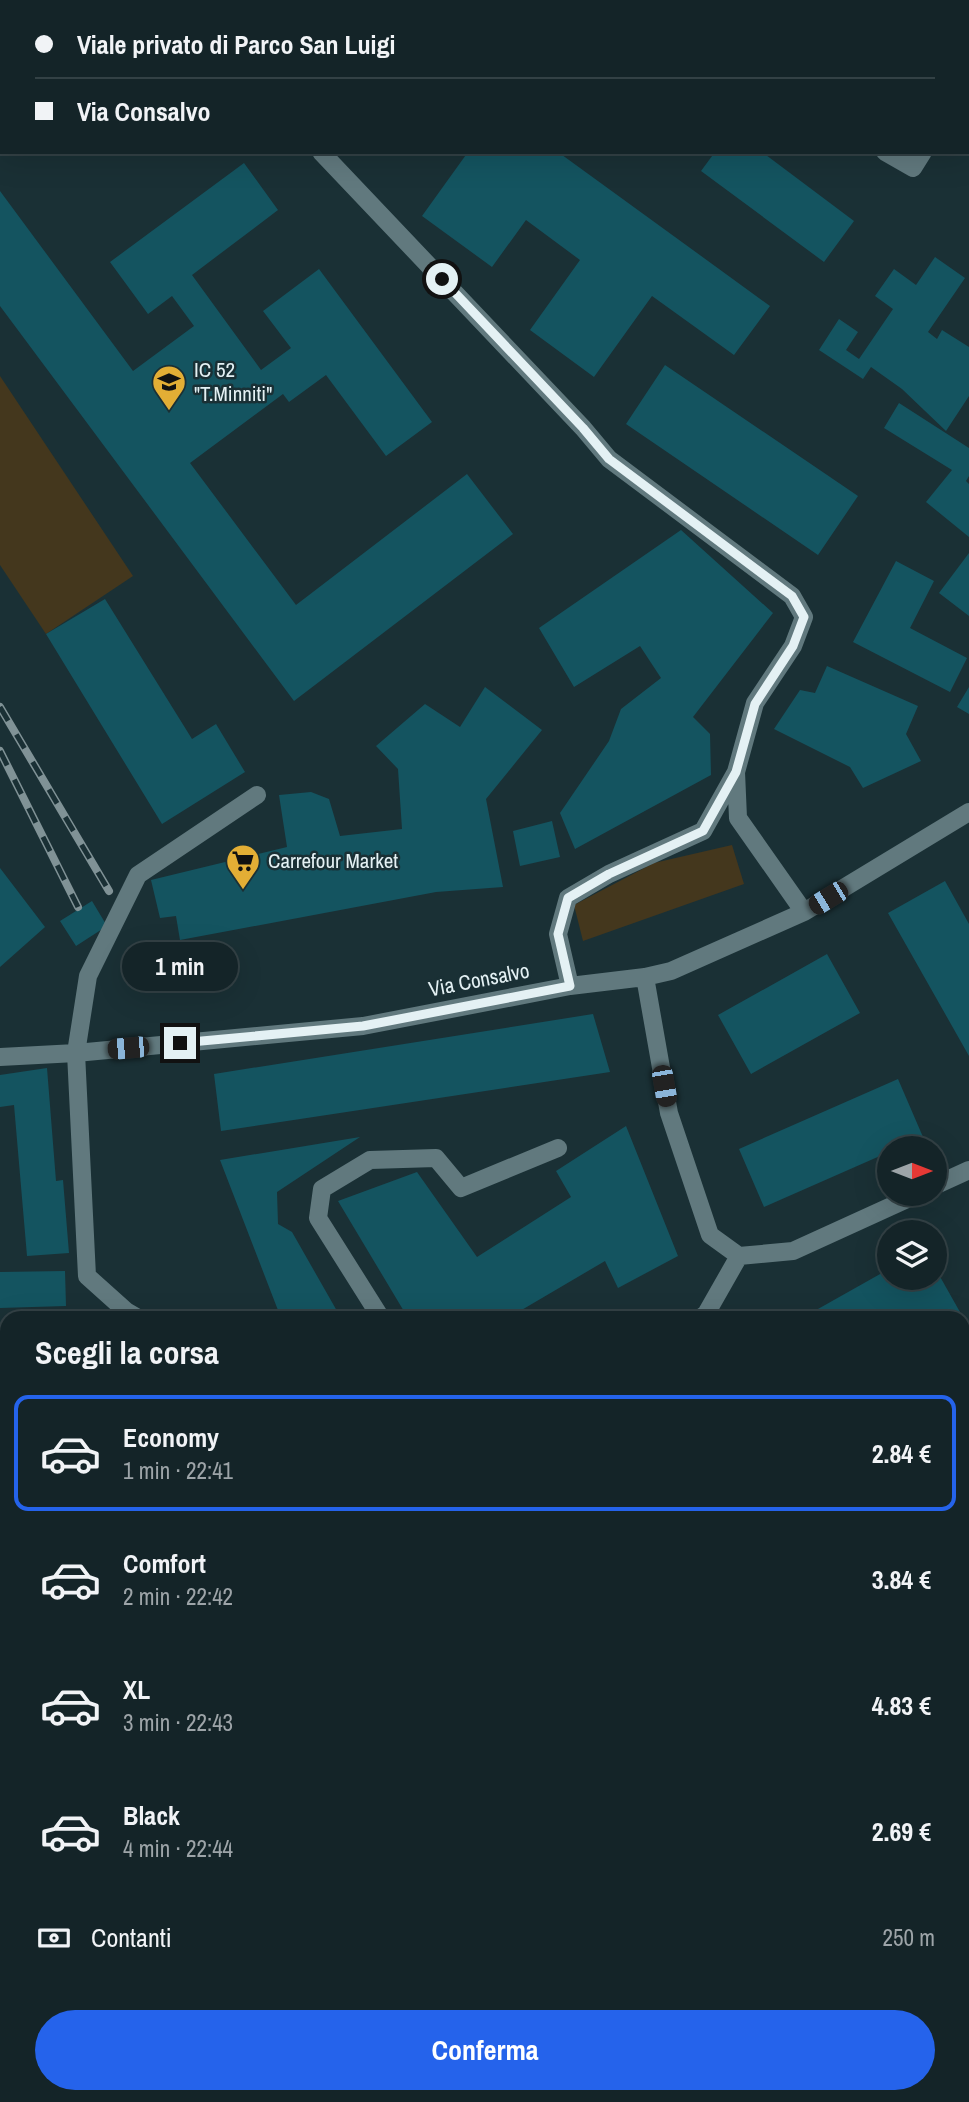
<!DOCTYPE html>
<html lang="it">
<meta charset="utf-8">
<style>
body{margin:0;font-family:"Archivo Narrow",sans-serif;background:#1d2c30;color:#f1f3f6;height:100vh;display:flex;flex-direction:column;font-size:26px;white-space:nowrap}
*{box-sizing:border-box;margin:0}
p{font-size:23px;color:#9da4a8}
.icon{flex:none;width:38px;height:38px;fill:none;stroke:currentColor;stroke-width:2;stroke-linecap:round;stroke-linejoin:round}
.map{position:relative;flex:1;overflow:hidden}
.side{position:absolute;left:0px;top:1311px;width:970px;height:793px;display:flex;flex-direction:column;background:#142428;border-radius:21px 21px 0 0;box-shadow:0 7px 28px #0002,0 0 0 2px #334145}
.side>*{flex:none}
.hud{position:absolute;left:0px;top:0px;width:970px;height:154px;box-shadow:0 7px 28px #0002,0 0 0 2px #334145;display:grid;align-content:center;height:154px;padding:0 35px;background:#142428}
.needle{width:46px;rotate:90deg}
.tools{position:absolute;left:877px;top:1136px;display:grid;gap:14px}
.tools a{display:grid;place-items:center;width:70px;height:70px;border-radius:50%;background:#142428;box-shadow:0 7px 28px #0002,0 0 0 2px #334145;font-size:35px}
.end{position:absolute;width:32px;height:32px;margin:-16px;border:9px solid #e4f1f4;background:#111;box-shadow:0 0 0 4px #111}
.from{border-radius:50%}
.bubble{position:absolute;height:49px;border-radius:24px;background:#142428;box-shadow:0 7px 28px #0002,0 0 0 2px #334145;font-size:23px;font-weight:700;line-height:49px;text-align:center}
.car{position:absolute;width:21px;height:42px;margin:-21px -10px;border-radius:9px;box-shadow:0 0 5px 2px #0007;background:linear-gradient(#222 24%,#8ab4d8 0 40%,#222 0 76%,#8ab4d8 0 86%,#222 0)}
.hud b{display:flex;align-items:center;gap:24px;height:66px;font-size:26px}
.hud b+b{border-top:2px solid #334145}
.hud i{width:18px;height:18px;background:#f1f3f6}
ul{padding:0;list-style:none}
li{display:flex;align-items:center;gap:21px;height:116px;margin:0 14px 10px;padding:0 21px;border:4px solid transparent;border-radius:14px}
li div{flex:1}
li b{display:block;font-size:26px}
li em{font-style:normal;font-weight:700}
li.active{border-color:#2563eb}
li>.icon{width:63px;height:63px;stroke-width:1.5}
h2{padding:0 35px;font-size:32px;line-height:84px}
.pay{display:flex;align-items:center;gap:18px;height:77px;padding:0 35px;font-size:26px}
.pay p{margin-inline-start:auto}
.cta{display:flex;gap:14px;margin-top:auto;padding:14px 35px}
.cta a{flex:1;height:80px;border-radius:42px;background:#2563eb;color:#fff;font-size:28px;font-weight:700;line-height:80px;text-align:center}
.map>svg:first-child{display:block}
.green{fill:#44371d}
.building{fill:#145460}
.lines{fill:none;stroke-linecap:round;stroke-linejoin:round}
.minor{stroke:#61797e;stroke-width:18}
.rail-casing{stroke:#809296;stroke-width:8}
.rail{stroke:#1a3035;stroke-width:5;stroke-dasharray:16;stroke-linecap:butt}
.route{stroke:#e4f1f4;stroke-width:9}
.labels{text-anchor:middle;stroke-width:5;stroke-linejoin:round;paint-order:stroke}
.poi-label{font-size:21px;fill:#e4f1f4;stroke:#1a3035;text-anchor:start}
.street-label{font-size:21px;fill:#e4f1f4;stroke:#1a3035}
</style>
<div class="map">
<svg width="969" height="2102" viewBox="0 0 969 2102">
<rect width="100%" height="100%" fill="#1a3035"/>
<path class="green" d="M0 376 133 576 46 634 0 565Z
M732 845 744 884 583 941 574 905 654 863Z
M969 1541V1588L963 1587V1546Z
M963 1896 969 1900V2102H906L909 2097 962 2096Z
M0 2017H7V2096L71 2097 70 2102H0Z
M511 2096 518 2102H375V2097Z
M744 2097H743H818L815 2102H748Z"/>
<path class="building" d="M468 152H558L770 306 734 355 652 296 594 377 530 330 580 260 526 220 492 267 422 216Z
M715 152H762L854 221 824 262 701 171Z
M244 163 278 210 192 275 261 370 291 348 263 311 319 269 432 422 386 456 326 375 289 402 283 394 190 463 296 605 467 474 513 534 294 701 0 306V191L133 371 194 326 172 296 148 314 110 262Z
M935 257 965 278 928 332 937 339 942 330 969 347V396L946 431 902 389 871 367 863 379 819 350 839 319 858 332 846 350 859 359 893 309 875 296 894 269 916 285Z
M665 365 858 496 818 555 626 424Z
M899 403 969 448V476L966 481 969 484V537L926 502 952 470 884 428Z
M681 530 773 613 693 717 710 734 711 775 575 849 560 813 609 741 621 709 661 678 640 646 574 687 539 628Z
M969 553V616L939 593Z
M896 561 934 581 910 628 967 658 950 692 853 642Z
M105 599 192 739 216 724 245 772 162 824 46 634Z
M827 666 918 706 906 734 921 761 863 788 850 767 774 729 800 690 815 693Z
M485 687 542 730 486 799 503 887 436 892 180 940 176 916 160 918 151 880 287 847 279 795 311 792 329 799 340 836 402 829 398 769 376 746 425 704 460 727Z
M969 687V714L957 707Z
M552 821 560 857 520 866 513 831Z
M0 868 45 927 0 967Z
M945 881 969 924V1056L888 913Z
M92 901 107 926 76 946 60 921Z
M827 954 860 1013 751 1074 718 1015Z
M593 1014 610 1072 221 1131 214 1074Z
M47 1068 56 1181 63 1180 69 1253 27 1256 14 1105 0 1107V1075Z
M898 1079 923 1137 898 1148H889V1152L764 1207 739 1149Z
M626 1126 678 1256 618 1288 605 1261 508 1318H408L338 1201 417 1172 477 1257 571 1197 556 1171Z
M360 1137 277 1192 278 1224 292 1232 341 1318H281L220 1160Z
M934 1266 969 1328V1463L962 1466V1318H802L889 1269V1278H934Z
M65 1271 66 1306 0 1308V1272Z
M0 1347H7V1403H0Z
M0 1510H7V1562H0Z
M969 1644V1730L962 1733V1648Z
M0 1666 7 1667V1716H0Z
M0 1752H7V1788H0Z
M0 1883H7V1964L0 1963Z
M76 2096H331V2102H76Z"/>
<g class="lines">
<path class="minor" d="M181 2 183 0
M0 4 2 5
M968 85 969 83
M321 152 583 428 609 459 792 596 804 617 793 646 755 703 736 772 703 831 609 874 568 898 558 934 570 986
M885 152 913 168 923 152
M736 772 738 818 804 912
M645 977 669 1113 710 1235 739 1256 793 1251 918 1194
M0 1057 76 1053 363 1026 570 986 645 977 671 971 804 912 969 812
M934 1186 969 1170
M138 1318 126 1311 87 1276 76 1053 88 976 138 875 257 795
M381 1318 318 1218 322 1189 370 1160 436 1158 461 1188 558 1148
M700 1318 706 1314 739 1256
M962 1592 969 1593
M0 1725H7
M0 1869H7
M549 2096 556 2102
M839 2102 842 2096"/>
<g class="rail-casing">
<path id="rail" d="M0 707 109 891
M0 751 78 907"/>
</g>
<use href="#rail" class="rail"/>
</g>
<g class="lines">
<path class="route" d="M180 1043 363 1026 570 986 558 934 568 898 609 874 703 831 736 772 755 704 793 646 804 617 792 596 609 459 583 428 442 279"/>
</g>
<defs>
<g id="school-pin" transform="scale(1.75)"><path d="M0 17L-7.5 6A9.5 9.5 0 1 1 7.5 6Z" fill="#e3ae35" stroke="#1a3035"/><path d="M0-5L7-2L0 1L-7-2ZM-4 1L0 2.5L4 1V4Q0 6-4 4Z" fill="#111"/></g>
<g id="supermarket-pin" transform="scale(1.75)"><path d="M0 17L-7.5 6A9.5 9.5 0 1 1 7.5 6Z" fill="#e3ae35" stroke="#1a3035"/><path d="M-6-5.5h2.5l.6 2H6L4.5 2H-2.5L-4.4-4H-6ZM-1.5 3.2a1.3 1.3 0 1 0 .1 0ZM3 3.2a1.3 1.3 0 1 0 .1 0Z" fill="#111"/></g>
</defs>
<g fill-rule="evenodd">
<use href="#school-pin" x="169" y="382"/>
<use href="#supermarket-pin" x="243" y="861"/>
</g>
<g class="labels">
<g class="poi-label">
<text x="194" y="377">IC 52<tspan x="194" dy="24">"T.Minniti"</tspan></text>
<text x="268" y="868">Carrefour Market</text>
</g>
<g class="street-label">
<text transform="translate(479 980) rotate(-11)" y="7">Via Consalvo</text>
</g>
</g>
</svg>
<div class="tools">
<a><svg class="needle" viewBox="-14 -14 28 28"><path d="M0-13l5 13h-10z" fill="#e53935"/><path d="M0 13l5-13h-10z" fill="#9da4a8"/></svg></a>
<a><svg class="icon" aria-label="layers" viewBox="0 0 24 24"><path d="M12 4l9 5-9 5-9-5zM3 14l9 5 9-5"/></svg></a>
</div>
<i class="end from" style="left:442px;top:279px"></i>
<i class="end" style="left:180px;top:1043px"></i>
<div class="bubble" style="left:122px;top:942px;width:116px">1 min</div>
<i class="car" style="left:828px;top:898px;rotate:239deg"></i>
<i class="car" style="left:128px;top:1048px;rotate:265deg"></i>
<i class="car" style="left:664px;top:1086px;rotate:170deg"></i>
<div class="hud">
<b><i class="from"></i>Viale privato di Parco San Luigi</b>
<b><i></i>Via Consalvo</b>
</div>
<section class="side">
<h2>Scegli la corsa</h2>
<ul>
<li class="active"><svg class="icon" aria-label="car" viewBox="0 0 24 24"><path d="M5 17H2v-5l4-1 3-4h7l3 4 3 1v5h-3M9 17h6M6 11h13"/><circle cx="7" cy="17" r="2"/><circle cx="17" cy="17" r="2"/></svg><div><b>Economy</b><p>1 min · 22:41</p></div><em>2.84 €</em></li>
<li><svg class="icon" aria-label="car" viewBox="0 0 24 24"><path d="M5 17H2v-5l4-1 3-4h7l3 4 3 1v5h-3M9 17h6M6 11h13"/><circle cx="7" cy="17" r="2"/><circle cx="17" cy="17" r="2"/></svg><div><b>Comfort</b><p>2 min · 22:42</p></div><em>3.84 €</em></li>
<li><svg class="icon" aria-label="car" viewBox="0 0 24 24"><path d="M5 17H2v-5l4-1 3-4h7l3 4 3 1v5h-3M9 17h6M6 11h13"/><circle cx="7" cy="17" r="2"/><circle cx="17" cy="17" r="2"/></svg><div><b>XL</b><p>3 min · 22:43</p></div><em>4.83 €</em></li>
<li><svg class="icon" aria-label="car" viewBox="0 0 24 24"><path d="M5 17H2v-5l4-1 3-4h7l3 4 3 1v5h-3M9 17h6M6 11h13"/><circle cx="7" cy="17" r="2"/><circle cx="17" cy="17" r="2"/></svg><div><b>Black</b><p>4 min · 22:44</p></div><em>2.69 €</em></li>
</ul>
<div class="pay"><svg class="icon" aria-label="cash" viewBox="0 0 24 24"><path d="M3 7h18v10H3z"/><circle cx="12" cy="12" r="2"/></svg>Contanti<p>250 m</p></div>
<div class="cta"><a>Conferma</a></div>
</section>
</div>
